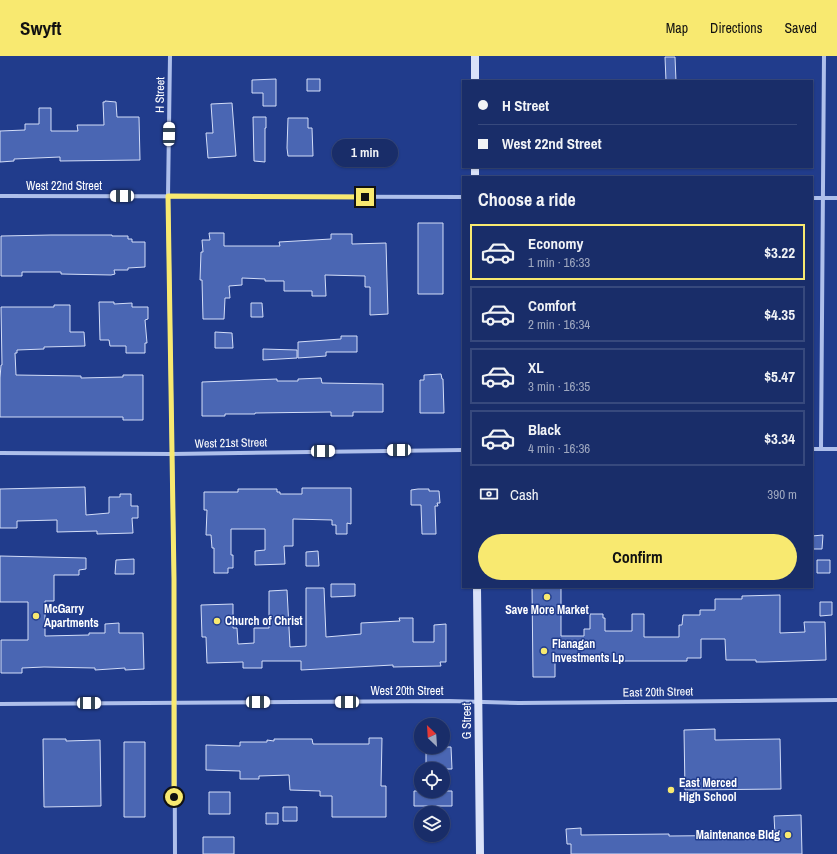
<!DOCTYPE html>
<meta charset="utf-8">
<style>
body{margin:0;font-family:"Archivo Narrow",sans-serif;background:#263971;color:#f1f3f6;height:100vh;display:flex;flex-direction:column;font-size:15px;white-space:nowrap}
*{box-sizing:border-box;margin:0}
p{font-size:13px;color:#9fa8c0}
.icon{flex:none;width:22px;height:22px;fill:none;stroke:currentColor;stroke-width:2;stroke-linecap:round;stroke-linejoin:round}
.map{position:relative;flex:1;overflow:hidden}
.panel{position:absolute;left:462px;top:120px;width:351px;height:412px;display:flex;flex-direction:column;background:#192d69;border-radius:0px;box-shadow:0 1px 3px #0004,0 0 0 1px #37497d}
.panel>*{flex:none}
.banner{position:absolute;left:462px;top:24px;width:351px;height:88px;border-radius:0px;box-shadow:0 1px 3px #0004,0 0 0 1px #37497d;display:grid;align-content:center;height:88px;padding:0 16px;background:#192d69}
.needle{width:26px;rotate:335deg}
.buttons{position:absolute;left:414px;top:662px;display:grid;gap:8px}
.buttons a{display:grid;place-items:center;width:36px;height:36px;border-radius:50%;background:#192d69;box-shadow:0 1px 3px #0004,0 0 0 1px #37497d;font-size:20px}
.end{position:absolute;width:18px;height:18px;margin:-9px;border:5px solid #f8e970;background:#111;box-shadow:0 0 0 2px #111}
.from{border-radius:50%}
.bubble{position:absolute;height:28px;border-radius:14px;background:#192d69;box-shadow:0 1px 3px #0004,0 0 0 1px #37497d;font-size:13px;font-weight:800;line-height:28px;text-align:center}
.car{position:absolute;width:12px;height:24px;margin:-12px -6px;border-radius:5px;box-shadow:0 0 3px 1px #0007;background:linear-gradient(#fff 24%,#345 0 40%,#fff 0 76%,#345 0 86%,#fff 0)}
.banner b{display:flex;align-items:center;gap:14px;height:38px;font-size:15px}
.banner b+b{border-top:1px solid #37497d}
.banner i{width:10px;height:10px;background:#f1f3f6}
ul{padding:0;list-style:none}
li{display:flex;align-items:center;gap:12px;height:56px;margin:0 8px 6px;padding:0 8px;border:2px solid #37497d;border-radius:0px}
li div{flex:1}
li b{display:block;font-size:15px}
li em{font-style:normal;font-weight:800}
li.on{border-color:#f8e970}
li>.icon{width:36px;height:36px;stroke-width:1.5}
h2{padding:0 16px;font-size:18px;line-height:48px}
.pay{display:flex;align-items:center;gap:10px;height:44px;padding:0 16px;font-size:15px}
.pay p{margin-inline-start:auto}
.action{display:flex;gap:8px;margin-top:auto;padding:8px 16px}
.action a{flex:1;height:46px;border-radius:24px;background:#f8e970;color:#111;font-size:16px;font-weight:800;line-height:46px;text-align:center}
header{display:flex;align-items:center;gap:24px;box-sizing:border-box;height:56px;padding:0 20px;background:#f8e970;color:#111}
header strong{font-size:19px}
nav{display:flex;gap:22px;margin-inline-start:auto;font-size:14px}
.map>svg:first-child{display:block}
.building{fill:#4a66b3;stroke:#d3ddf8}
.lines{fill:none;stroke-linecap:round;stroke-linejoin:round}
.street{stroke:#aebfeb;stroke-width:4}
.secondary{stroke:#dae2f9;stroke-width:8}
.route{stroke:#f8e970;stroke-width:5}
.poi-dot{fill:#f8e970;stroke:#213c8c;stroke-width:1.5}
.labels{text-anchor:middle;stroke-width:3;stroke-linejoin:round;paint-order:stroke}
.street-label{font-size:12px;fill:#fff;stroke:#213c8c}
.poi-label{font-size:12px;font-weight:bold;fill:#fff;stroke:#213c8c;text-anchor:start}
</style>
<header>
<strong>Swyft</strong>
<nav><a>Map</a><a>Directions</a><a>Saved</a></nav>
</header>
<div class="map">
<svg width="837" height="798" viewBox="0 0 837 798">
<rect width="100%" height="100%" fill="#213c8c"/>
<path class="building" d="M665 1H675L676 25H666Z
M276 23V50H263V37H252V24Z
M307 23H320V35H307Z
M105 45 116 46 117 61H139L140 104 60 105V101L14 103V105L0 106V75L25 74V68H39V52H51V75H78L77 69H104L103 46H105Z
M232 47 236 100 208 102 206 77H213L211 48Z
M253 61H266V72H265V106L254 105Z
M288 62H308V72H312L313 100H288L287 92Z
M418 167H443V238H418Z
M209 177H224V190H280L279 186 331 183V178H352V188L386 187 388 258 370 259V231H365V220L325 219 326 240H312V235H284V225H265V223L242 222V229L229 230 230 242H225L224 263H203L202 224H200L201 196H203L202 184H210Z
M51 179H112V180H128V183H132V186H145V211L128 212V214H114L115 218 111 219 61 218V216H22V220H1V180Z
M99 246H114V248L132 247V251H148V263L145 264 147 287H145V297H126V290H110L109 284H100Z
M251 247H262L263 261H251Z
M54 249H70V276H84L85 290 44 291V293L17 294V297H15L16 319 81 320V322L123 321V319H143V364H123V361H0V322L1 309H2L1 251H54Z
M215 276 232 277 233 292H215Z
M341 280H357V296H326V300L298 302V286L341 283Z
M263 293 297 294V302L263 304Z
M441 318 442 323H443L444 357H420V324H424V319Z
M321 322 322 327 383 328V356H353V360H331V356L255 357V358H225V360H202V326L277 323V325H298V323Z
M85 431 86 459 109 457V441H120V438H131V450H138V462H132L133 477 97 478V475L57 476V464L17 465V472H0V433Z
M302 432H351V468L347 467V478H336V469H332V464L293 463V490H284L285 508 255 509V495L265 494V473H231V499H233V512H228V517H214V492H212L211 479H206L207 454H204V436H238V433H277V436H280V438H302Z
M418 433H429V435H439L440 447H437L438 450H435L436 478H422L421 449H411V434Z
M823 479 822 493H812V480Z
M318 495 319 510H306V496Z
M0 500 86 502V513L79 514V519H54V545H45V580L89 579V577H105V568L119 567V577H143L144 613 125 614V612L95 614V612L44 611 22 612V617H1V584H28V546H0Z
M134 503V518H115L116 504Z
M817 504H830V517H817Z
M331 528H355V540L331 541Z
M532 531H561V580H584V573H590V558H603V562H605V575H632V558H644V581H679V569H682L683 559H700V554H715V543H742V540L780 539V577L805 576 804 566H825L826 604 764 606H756V604H726L725 583H701V602H687V605H607V601L577 602V605H555V621H533Z
M306 532H324L326 581 361 578V567L400 565 399 562H413V586H434V569L446 568V606H440L441 610 393 611V609L301 614V605H262V612H243V606L207 607 206 581H202L201 549 233 548V572H237L238 588 254 587V572H269V535L287 534 290 591 306 590Z
M820 546H832V559L820 560Z
M715 673V684L780 683 781 733 685 734 684 674Z
M369 682H382L381 730H386V761H332V740H320V735L290 734 289 719 259 720V723H240V715L206 714V689L240 690V686H267V684L274 685V683H312L313 688H369Z
M43 683H66V685L100 684 101 750 44 751Z
M124 686H145V761H124Z
M426 691H451L452 713H426Z
M414 735H452V750H414Z
M209 736H230V758H209Z
M283 751H297V765H283Z
M266 757H278V768H266Z
M801 759 802 798H571V788H567L566 773 581 772V779L669 778V780L775 779 774 760Z
M203 781H234V798H203Z"/>
<g class="lines">
<path class="street" d="M170 0 168 140 174 523 175 798
M0 140 463 141
M812 142H837
M812 393H837
M821 393 824 0
M0 397 172 398 463 394
M0 648 449 645 519 647 837 644"/>
<path class="secondary" d="M475 0V25
M475 111V121
M477 531 480 798"/>
</g>
<g class="lines">
<path class="route" d="M174 741V523L168 140 365 141"/>
</g>
<g class="poi-dot">
<circle cx="547" cy="541" r="4"/>
<circle cx="36" cy="560" r="4"/>
<circle cx="217" cy="565" r="4"/>
<circle cx="544" cy="595" r="4"/>
<circle cx="671" cy="734" r="4"/>
<circle cx="788" cy="779" r="4"/>
</g>
<g class="labels">
<g class="street-label">
<text transform="translate(160 39) rotate(-89)" y="4">H Street</text>
<text x="64" y="134">West 22nd Street</text>
<text transform="translate(231 387) rotate(-1)" y="4">West 21st Street</text>
<text x="407" y="639">West 20th Street</text>
<text transform="translate(658 636) rotate(-1)" y="4">East 20th Street</text>
<text transform="translate(467 665) rotate(-90)" y="4">G Street</text>
</g>
<g class="poi-label">
<text x="44" y="557">McGarry<tspan x="44" dy="14">Apartments</tspan></text>
<text x="547" y="558" text-anchor="middle">Save More Market</text>
<text x="225" y="569">Church of Christ</text>
<text x="552" y="592">Flanagan<tspan x="552" dy="14">Investments Lp</tspan></text>
<text x="679" y="731">East Merced<tspan x="679" dy="14">High School</tspan></text>
<text x="780" y="783" text-anchor="end">Maintenance Bldg</text>
</g>
</g>
</svg>
<div class="buttons">
<a><svg class="needle" viewBox="-14 -14 28 28"><path d="M0-13l5 13h-10z" fill="#e53935"/><path d="M0 13l5-13h-10z" fill="#9fa8c0"/></svg></a>
<a><svg class="icon" aria-label="locate" viewBox="0 0 24 24"><circle cx="12" cy="12" r="6"/><path d="M12 2v4M12 18v4M2 12h4M18 12h4"/></svg></a>
<a><svg class="icon" aria-label="layers" viewBox="0 0 24 24"><path d="M12 4l9 5-9 5-9-5zM3 14l9 5 9-5"/></svg></a>
</div>
<i class="end from" style="left:174px;top:741px"></i>
<i class="end" style="left:365px;top:141px"></i>
<div class="bubble" style="left:332px;top:83px;width:66px">1 min</div>
<i class="car" style="left:169px;top:78px;rotate:1deg"></i>
<i class="car" style="left:122px;top:140px;rotate:270deg"></i>
<i class="car" style="left:399px;top:394px;rotate:269deg"></i>
<i class="car" style="left:323px;top:395px;rotate:89deg"></i>
<i class="car" style="left:258px;top:646px;rotate:90deg"></i>
<i class="car" style="left:347px;top:646px;rotate:270deg"></i>
<i class="car" style="left:89px;top:647px;rotate:90deg"></i>
<div class="banner">
<b><i class="from"></i>H Street</b>
<b><i></i>West 22nd Street</b>
</div>
<section class="panel">
<h2>Choose a ride</h2>
<ul>
<li class="on"><svg class="icon" aria-label="car" viewBox="0 0 24 24"><path d="M5 17H2v-5l4-1 3-4h7l3 4 3 1v5h-3M9 17h6M6 11h13"/><circle cx="7" cy="17" r="2"/><circle cx="17" cy="17" r="2"/></svg><div><b>Economy</b><p>1 min · 16:33</p></div><em>$3.22</em></li>
<li><svg class="icon" aria-label="car" viewBox="0 0 24 24"><path d="M5 17H2v-5l4-1 3-4h7l3 4 3 1v5h-3M9 17h6M6 11h13"/><circle cx="7" cy="17" r="2"/><circle cx="17" cy="17" r="2"/></svg><div><b>Comfort</b><p>2 min · 16:34</p></div><em>$4.35</em></li>
<li><svg class="icon" aria-label="car" viewBox="0 0 24 24"><path d="M5 17H2v-5l4-1 3-4h7l3 4 3 1v5h-3M9 17h6M6 11h13"/><circle cx="7" cy="17" r="2"/><circle cx="17" cy="17" r="2"/></svg><div><b>XL</b><p>3 min · 16:35</p></div><em>$5.47</em></li>
<li><svg class="icon" aria-label="car" viewBox="0 0 24 24"><path d="M5 17H2v-5l4-1 3-4h7l3 4 3 1v5h-3M9 17h6M6 11h13"/><circle cx="7" cy="17" r="2"/><circle cx="17" cy="17" r="2"/></svg><div><b>Black</b><p>4 min · 16:36</p></div><em>$3.34</em></li>
</ul>
<div class="pay"><svg class="icon" aria-label="cash" viewBox="0 0 24 24"><path d="M3 7h18v10H3z"/><circle cx="12" cy="12" r="2"/></svg>Cash<p>390 m</p></div>
<div class="action"><a>Confirm</a></div>
</section>
</div>
